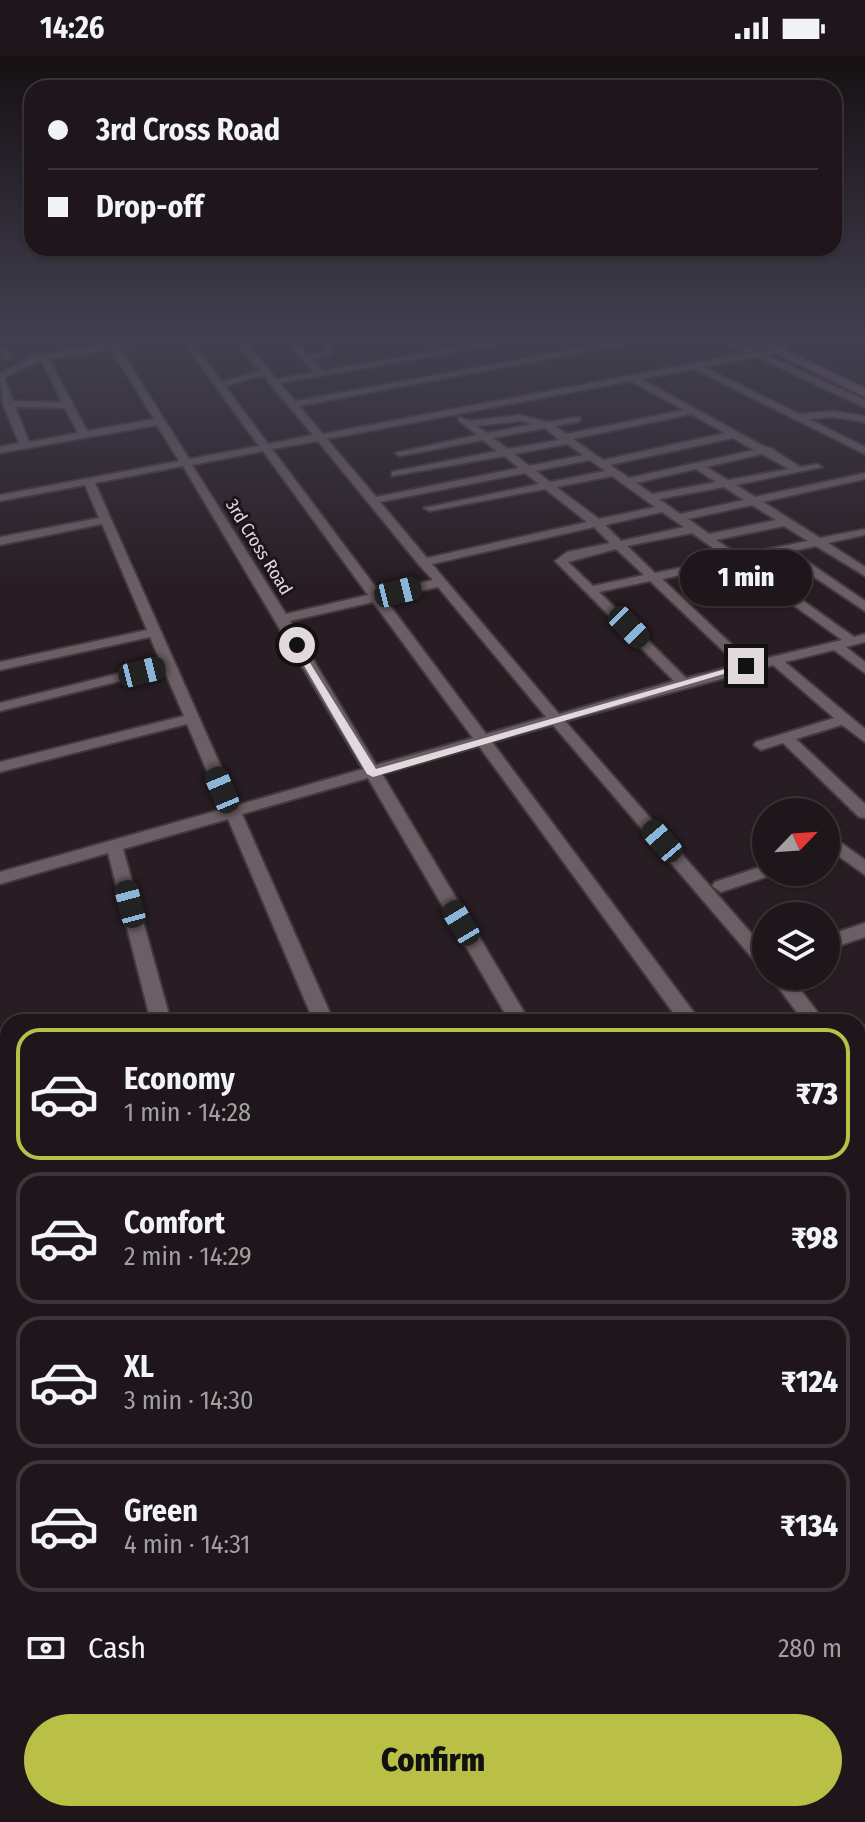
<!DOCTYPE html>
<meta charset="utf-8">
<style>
body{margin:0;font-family:"Fira Sans Condensed",sans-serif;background:#261f23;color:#f1f3f6;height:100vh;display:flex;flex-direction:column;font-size:30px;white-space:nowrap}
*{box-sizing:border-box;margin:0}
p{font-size:26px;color:#a19fa2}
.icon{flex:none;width:44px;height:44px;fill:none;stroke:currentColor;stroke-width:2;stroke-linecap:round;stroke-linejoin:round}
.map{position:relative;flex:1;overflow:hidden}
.sheet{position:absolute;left:0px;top:958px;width:866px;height:808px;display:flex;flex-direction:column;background:#1e161a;border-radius:24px 24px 0 0;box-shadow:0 2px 6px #0004,0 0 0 2px #3c3539}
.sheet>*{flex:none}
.top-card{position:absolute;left:24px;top:24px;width:818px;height:176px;border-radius:24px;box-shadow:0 2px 6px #0004,0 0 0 2px #3c3539;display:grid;align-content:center;height:176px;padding:0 24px;background:#1e161a}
.needle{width:52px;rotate:65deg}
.controls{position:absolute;left:752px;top:742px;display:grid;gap:16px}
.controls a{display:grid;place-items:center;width:88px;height:88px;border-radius:50%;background:#1e161a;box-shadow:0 2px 6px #0004,0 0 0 2px #3c3539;font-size:40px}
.end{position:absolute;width:36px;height:36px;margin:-18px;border:10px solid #e1d9dd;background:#111;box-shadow:0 0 0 4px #111}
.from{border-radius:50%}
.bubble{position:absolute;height:56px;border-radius:28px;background:#1e161a;box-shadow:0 2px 6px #0004,0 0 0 2px #3c3539;font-size:26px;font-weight:800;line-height:56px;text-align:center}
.car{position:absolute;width:24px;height:48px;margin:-24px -12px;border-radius:10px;box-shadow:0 0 6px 2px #0007;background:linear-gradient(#222 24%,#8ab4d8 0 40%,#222 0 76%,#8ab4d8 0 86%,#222 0)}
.top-card b{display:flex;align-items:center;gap:28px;height:76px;font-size:30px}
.top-card b+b{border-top:2px solid #3c3539}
.top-card i{width:20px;height:20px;background:#f1f3f6}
ul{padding:14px 0 0;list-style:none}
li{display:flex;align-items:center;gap:24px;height:132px;margin:0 16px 12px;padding:0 8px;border:4px solid #3c3539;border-radius:24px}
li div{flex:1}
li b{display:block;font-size:30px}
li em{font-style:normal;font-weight:800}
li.on{border-color:#bac045}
li>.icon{width:72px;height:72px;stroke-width:1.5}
.pay{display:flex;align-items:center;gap:20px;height:88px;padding:0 24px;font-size:30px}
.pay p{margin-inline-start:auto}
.button{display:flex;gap:16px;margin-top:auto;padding:16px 24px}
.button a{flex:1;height:92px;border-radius:48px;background:#bac045;color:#111;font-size:32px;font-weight:800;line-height:92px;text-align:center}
.status{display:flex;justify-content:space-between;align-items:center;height:56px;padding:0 40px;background:#1e161a;direction:ltr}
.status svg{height:22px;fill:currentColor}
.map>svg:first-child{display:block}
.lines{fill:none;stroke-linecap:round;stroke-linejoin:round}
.minor-casing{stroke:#43393e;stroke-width:4}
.secondary-casing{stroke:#43393e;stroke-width:4}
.minor{fill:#6c5e65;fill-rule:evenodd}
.secondary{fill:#836383;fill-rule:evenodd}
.route{fill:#e1d9dd}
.labels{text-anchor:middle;stroke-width:6;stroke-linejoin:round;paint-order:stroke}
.far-street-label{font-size:18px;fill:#e1d9dd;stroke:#1e1319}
</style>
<div class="status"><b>14:26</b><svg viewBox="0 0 49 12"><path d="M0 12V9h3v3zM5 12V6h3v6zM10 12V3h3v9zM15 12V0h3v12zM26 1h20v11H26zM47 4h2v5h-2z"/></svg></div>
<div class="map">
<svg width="865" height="1766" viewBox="0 0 865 1766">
<rect width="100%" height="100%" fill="#281d23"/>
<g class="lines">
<g class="minor-casing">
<path id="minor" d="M106 284 116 287 153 284 119 291 189 403 259 390 182 284H191L222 326 260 315 235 284H244L276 323 314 316 285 284H294L308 299 324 295 323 284H331V298L312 303 323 315 500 284H521L280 327 295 345 627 284H647L299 350 323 378 748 297 722 284H734L758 296 788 291V295L766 299 865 344V351L862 350 756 301 704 311 799 358 833 355 865 360V366L833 361 809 363 865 391V398L694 313 641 323 765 391 771 392 800 411 817 408 822 411 736 429 755 441 865 417V423L763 446 820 482 865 473V479L828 487 865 511V520L816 490 792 495 865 545V555L780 498 747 505 854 581 865 578V586L846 591 865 606V617L834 594 785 606 865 673V686L842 669 796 683 865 748V762L859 761 783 687 761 694 754 689 756 686 834 662 773 609 565 665 766 894V913L760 911 553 669 492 686 701 966H680L479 690 382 718 530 966H510L368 722 242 758 334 966H314L228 763 123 793 171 966H151L108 797 0 828V816L223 753 187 668 0 716V706L184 660 164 614 0 655V647L161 607 150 581 0 614V606L147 574 102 468 0 489V481L99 462 85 429 0 445V439L179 405 157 369 0 397V391L19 387 3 348 0 317 32 301 108 288ZM111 293 154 363 87 375 49 303ZM41 304 62 346 13 345 4 322ZM264 319 270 328 313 379 268 388 225 330ZM631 325 684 354 567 378 555 370 580 365V361L547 366 520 359 470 365 459 361V365L477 379 395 397 400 400 483 384 497 395 396 415 392 416V420L504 400 519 412 376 441 327 383ZM15 351 65 352 78 377 29 386ZM691 358 725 377 603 404 573 383ZM520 365 533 368 487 377 477 370ZM545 372 559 384 508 393 493 382ZM733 382 754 394 629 422 610 409ZM318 385 419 509 433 524 380 537 272 393ZM567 388 583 399 529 410 514 398ZM263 395 368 539 286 558 192 409ZM762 398 789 413 728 424 706 411ZM590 404 605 415 550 426 536 415ZM183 410 363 713 238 749 95 427ZM696 413 716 426 652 438 636 427ZM525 417 539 428 424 452 430 455 545 433 587 466 427 502 380 446ZM612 420 655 451 599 463 556 431ZM724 431 744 444 680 458 659 443ZM752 449 776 464 709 478 688 463ZM662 456 684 471 621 485 605 469ZM784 470 808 485 739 499 716 484ZM594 471 610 487 567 496 555 505 674 625 559 658 432 508ZM692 477 727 502 655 517 627 490ZM616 493 644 519 593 530 568 506ZM735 507 842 584 750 606 662 523ZM650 525 738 609 686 622 599 536ZM438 531 546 661 486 678 385 543ZM373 546 473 682 376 709 290 565Z
M0 290 10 299V303H4L0 298Z
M826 776 865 804V819L826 791Z
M766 809V816H774L772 819 721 836 712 830 715 826Z
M865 867V881L826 894V880Z
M770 920H790L825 966H804Z
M865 970V986L858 988V972Z
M865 1093V1113L858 1116V1096Z
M0 1177 8 1180V1268L0 1265Z
M858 1365 865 1368V1399L858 1396Z
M8 1459V1487L0 1490V1462Z
M8 1637V1667L0 1670V1640Z
M865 1648V1681L858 1684V1651Z
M338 1758H401L404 1766H335Z
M576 1758H609L612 1766H579Z
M733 1758H771L768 1766H730Z"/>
</g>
<g class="secondary-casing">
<path id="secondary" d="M749 284H764L865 332V341Z"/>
</g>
<use href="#minor" class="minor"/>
<use href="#secondary" class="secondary"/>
</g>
<linearGradient id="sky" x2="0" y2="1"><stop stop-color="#161013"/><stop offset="0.53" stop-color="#424050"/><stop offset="1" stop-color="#424050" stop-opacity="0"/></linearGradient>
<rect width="865" height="532" fill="url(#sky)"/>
<path class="route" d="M297 586 376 713 743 608 751 610 373 721 367 718 292 589Z"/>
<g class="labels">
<g class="far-street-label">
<text transform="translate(259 491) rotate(58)" y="6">3rd Cross Road</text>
</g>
</g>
</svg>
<div class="controls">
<a><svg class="needle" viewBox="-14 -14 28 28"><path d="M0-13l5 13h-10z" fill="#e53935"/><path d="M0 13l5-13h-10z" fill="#a19fa2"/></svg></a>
<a><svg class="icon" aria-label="layers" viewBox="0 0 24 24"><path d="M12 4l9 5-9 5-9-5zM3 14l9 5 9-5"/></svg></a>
</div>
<i class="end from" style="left:297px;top:589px"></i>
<i class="end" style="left:746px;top:610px"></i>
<div class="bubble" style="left:680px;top:494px;width:132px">1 min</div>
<i class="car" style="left:398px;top:536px;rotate:76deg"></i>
<i class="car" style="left:629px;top:571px;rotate:136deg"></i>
<i class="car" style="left:142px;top:616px;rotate:76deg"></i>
<i class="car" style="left:222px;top:734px;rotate:337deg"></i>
<i class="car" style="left:662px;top:785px;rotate:319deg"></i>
<i class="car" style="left:130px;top:848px;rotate:345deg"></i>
<i class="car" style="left:461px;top:867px;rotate:329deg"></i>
<div class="top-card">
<b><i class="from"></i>3rd Cross Road</b>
<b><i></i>Drop-off</b>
</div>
<section class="sheet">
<ul>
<li class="on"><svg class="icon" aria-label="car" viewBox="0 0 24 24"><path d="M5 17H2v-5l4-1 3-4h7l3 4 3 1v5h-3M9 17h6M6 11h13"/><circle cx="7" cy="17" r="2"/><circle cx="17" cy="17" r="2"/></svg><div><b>Economy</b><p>1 min · 14:28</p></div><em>₹73</em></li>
<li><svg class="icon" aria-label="car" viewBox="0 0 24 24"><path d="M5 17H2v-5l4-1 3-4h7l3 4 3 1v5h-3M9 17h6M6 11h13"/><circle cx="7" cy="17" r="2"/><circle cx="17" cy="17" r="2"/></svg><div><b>Comfort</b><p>2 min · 14:29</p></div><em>₹98</em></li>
<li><svg class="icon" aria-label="car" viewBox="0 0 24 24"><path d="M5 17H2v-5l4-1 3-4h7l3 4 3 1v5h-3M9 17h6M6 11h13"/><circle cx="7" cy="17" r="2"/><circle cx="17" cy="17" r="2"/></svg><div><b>XL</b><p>3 min · 14:30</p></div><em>₹124</em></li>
<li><svg class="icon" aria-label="car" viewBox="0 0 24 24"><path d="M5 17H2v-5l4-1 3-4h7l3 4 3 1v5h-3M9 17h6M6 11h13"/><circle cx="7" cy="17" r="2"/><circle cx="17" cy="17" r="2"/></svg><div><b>Green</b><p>4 min · 14:31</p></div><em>₹134</em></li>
</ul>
<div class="pay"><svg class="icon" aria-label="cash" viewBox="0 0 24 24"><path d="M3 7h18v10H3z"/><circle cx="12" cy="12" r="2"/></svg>Cash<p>280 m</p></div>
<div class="button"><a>Confirm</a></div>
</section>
</div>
